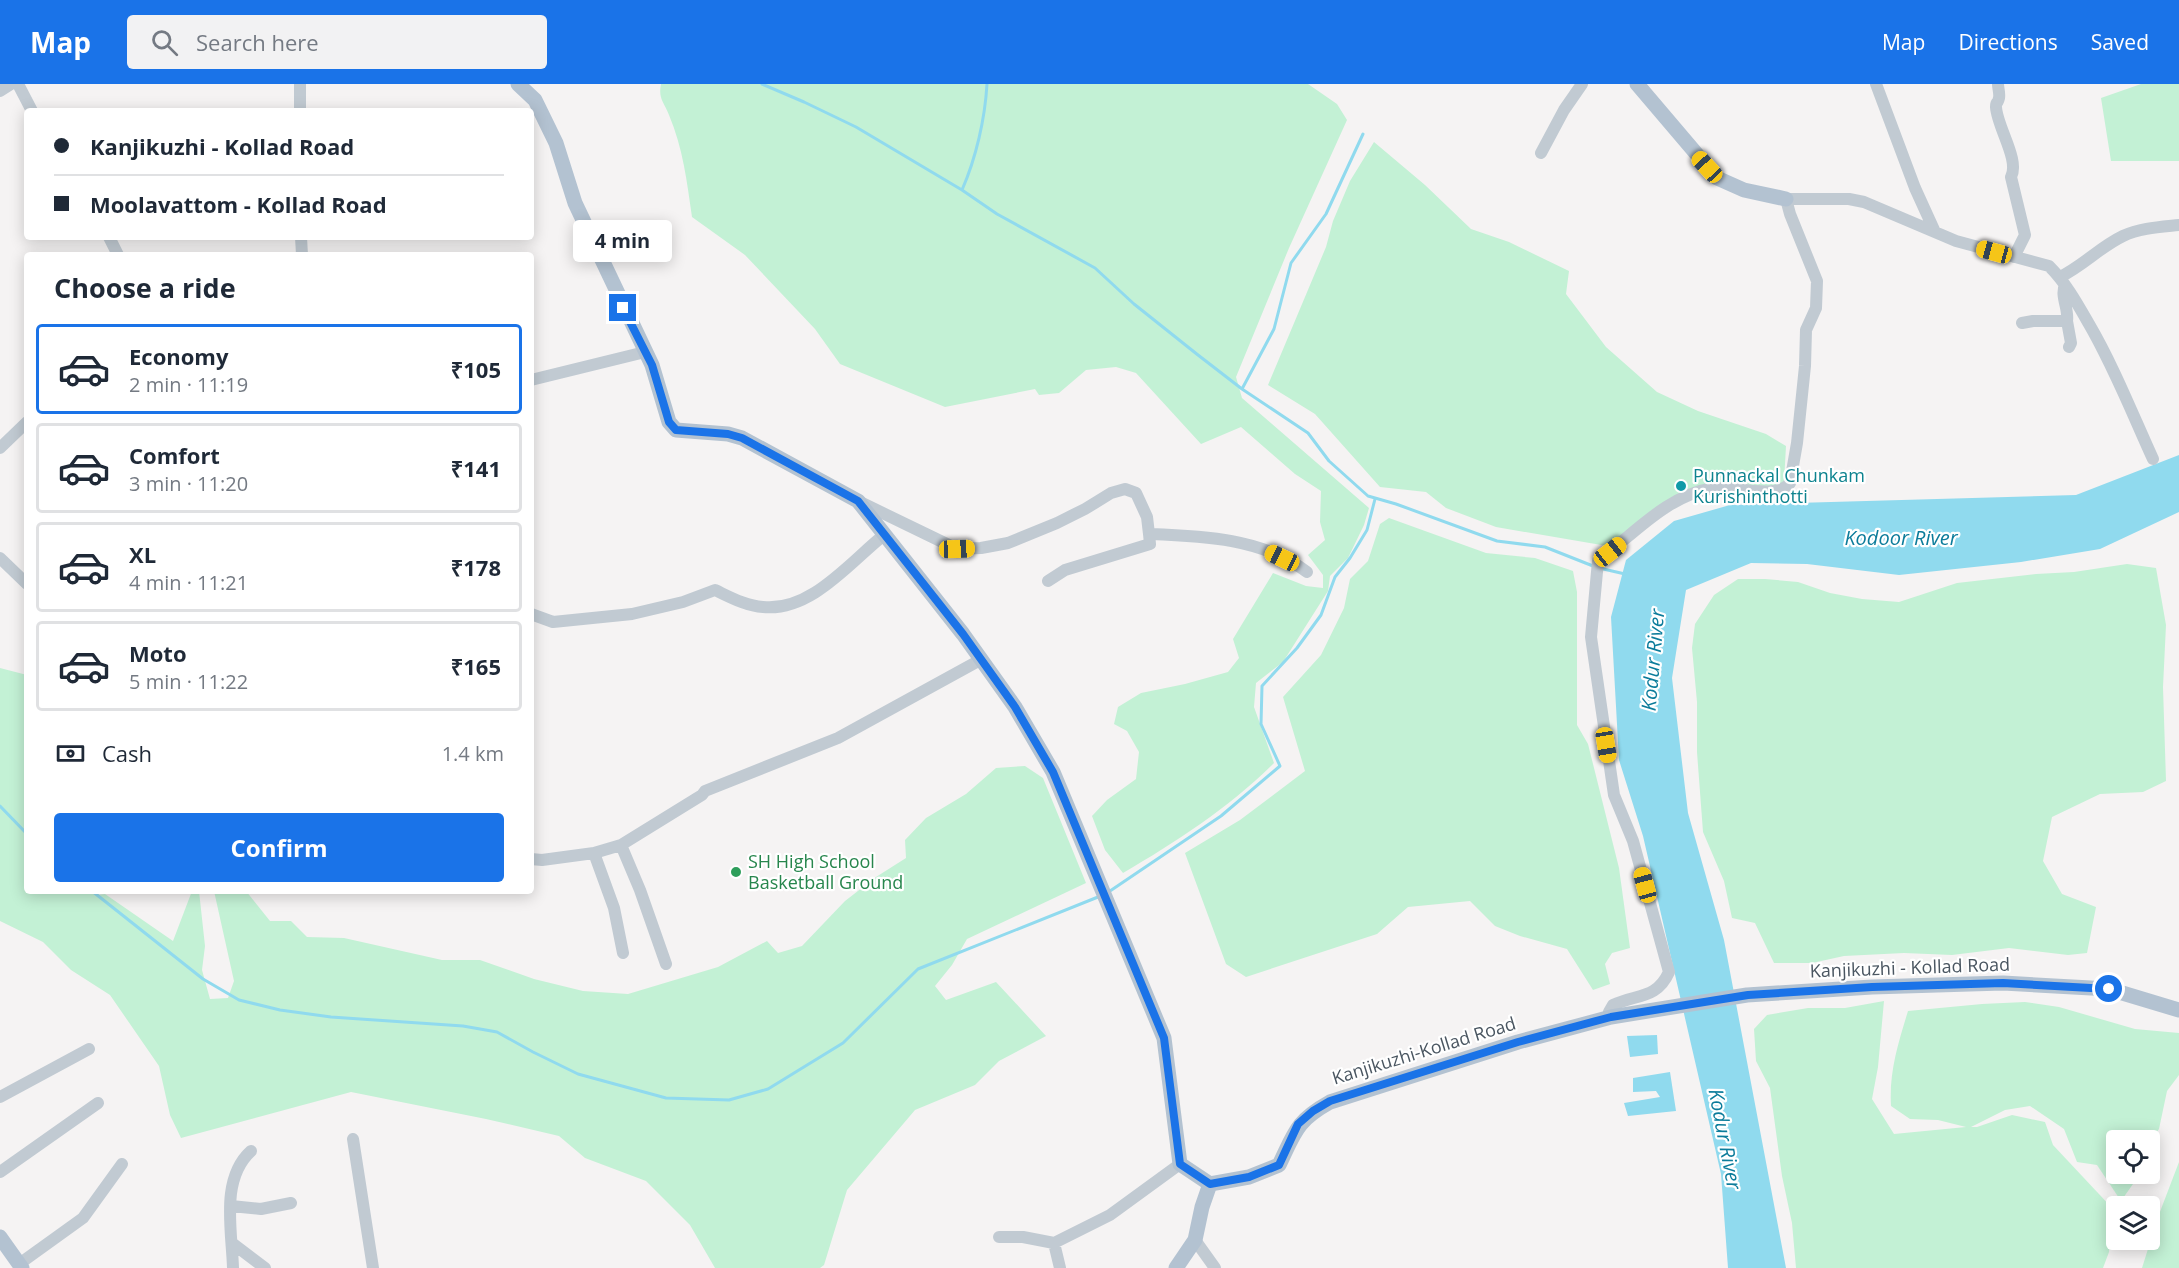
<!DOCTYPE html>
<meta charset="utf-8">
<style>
body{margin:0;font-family:"Open Sans",sans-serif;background:#f2f2f3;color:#1f2937;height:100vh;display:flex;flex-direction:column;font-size:22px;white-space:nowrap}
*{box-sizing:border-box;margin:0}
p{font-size:20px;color:#747a83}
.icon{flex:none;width:33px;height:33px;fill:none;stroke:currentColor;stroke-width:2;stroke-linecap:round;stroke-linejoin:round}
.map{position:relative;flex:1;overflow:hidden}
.panel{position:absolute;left:24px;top:168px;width:510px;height:642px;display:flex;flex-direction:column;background:#fff;border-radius:6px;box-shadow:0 3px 15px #0003}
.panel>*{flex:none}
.guide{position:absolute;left:24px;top:24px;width:510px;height:132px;border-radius:6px;box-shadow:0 3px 15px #0003;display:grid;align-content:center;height:132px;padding:0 30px;background:#fff}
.tools{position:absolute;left:2106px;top:1046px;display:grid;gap:12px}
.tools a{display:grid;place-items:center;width:54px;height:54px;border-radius:6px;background:#fff;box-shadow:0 3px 15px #0003;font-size:30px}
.end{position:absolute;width:27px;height:27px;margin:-14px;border:8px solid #1a73e8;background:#fff;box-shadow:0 0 0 3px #fff}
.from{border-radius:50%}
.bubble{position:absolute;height:42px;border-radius:6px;background:#fff;box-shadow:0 3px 15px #0003;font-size:20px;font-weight:700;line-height:42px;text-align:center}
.car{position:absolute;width:18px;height:36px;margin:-18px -9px;border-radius:8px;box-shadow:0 0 4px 2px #0007;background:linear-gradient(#f5c518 24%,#345 0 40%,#f5c518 0 76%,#345 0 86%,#f5c518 0)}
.guide b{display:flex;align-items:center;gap:21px;height:57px;font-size:22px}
.guide b+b{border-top:2px solid #e0e1e3}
.guide i{width:15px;height:15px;background:#1f2937}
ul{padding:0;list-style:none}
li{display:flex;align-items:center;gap:18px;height:90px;margin:0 12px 9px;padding:0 18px;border:3px solid #e0e1e3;border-radius:6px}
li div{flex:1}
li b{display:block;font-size:22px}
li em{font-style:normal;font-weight:700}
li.current{border-color:#1a73e8}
li>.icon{width:54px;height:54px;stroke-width:1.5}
h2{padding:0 30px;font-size:27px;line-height:72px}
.pay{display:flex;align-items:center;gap:15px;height:66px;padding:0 30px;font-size:22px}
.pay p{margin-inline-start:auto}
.action{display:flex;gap:12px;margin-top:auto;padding:12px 30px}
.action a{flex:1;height:69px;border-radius:6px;background:#1a73e8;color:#fff;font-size:24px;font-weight:700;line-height:69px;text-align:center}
header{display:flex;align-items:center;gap:36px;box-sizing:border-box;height:84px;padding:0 30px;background:#1a73e8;color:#fff}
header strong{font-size:28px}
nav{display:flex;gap:33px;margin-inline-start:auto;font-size:21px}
.search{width:420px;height:54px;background:#f2f2f3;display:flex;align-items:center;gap:15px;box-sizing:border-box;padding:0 21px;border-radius:6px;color:#747a83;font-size:22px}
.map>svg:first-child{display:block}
.green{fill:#c3f1d5}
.water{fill:#90daee}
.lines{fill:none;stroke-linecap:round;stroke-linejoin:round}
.stream{stroke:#90daee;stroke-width:3}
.minor{stroke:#c1cad2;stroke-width:12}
.major{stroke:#b3c2d1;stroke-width:15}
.route{stroke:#1a73e8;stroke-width:8}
.culture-dot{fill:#0f9aa8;stroke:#fff;stroke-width:2}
.leisure-dot{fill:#2e9e5b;stroke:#fff;stroke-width:2}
.labels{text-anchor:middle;stroke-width:4.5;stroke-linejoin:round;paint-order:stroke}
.culture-label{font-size:18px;fill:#0d838f;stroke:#fff;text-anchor:start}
.leisure-label{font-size:18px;fill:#27864d;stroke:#fff;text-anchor:start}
.street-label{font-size:18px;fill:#4a5661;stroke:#fff}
.water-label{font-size:20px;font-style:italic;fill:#0c7c9b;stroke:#fff}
</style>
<header>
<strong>Map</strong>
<div class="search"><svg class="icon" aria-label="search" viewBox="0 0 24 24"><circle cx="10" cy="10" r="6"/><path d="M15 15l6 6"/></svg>Search here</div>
<nav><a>Map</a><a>Directions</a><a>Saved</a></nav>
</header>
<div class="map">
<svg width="2179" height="1184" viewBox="0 0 2179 1184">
<rect width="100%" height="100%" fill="#f5f3f3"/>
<path class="green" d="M661 0H1308L1337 20 1347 36 1289 164 1236 293 1242 314 1369 424 1364 441 1348 474 1330 492 1328 507 1283 578 1256 599 1254 623 1274 679C1230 723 1176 758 1123 789L1105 766 1092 732 1107 716 1136 695 1139 668 1127 647 1114 640 1118 623 1141 609 1185 600 1228 588 1239 574 1233 555 1273 489 1306 502 1323 504V491L1308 471 1325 456 1320 438 1321 407 1295 390 1241 343 1201 360 1136 289 1116 283 1086 286 1059 309 1039 311 1035 305 945 323 840 280 815 245 745 171 692 133C687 98 683 64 669 31 664 18 658 15 661 0Z
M2141 0H2179V77H2111L2101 14Z
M1374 58 1425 101 1471 145 1509 158 1569 187 1566 210 1606 263 1657 308 1698 327 1766 350 1786 362 1784 398 1773 404H1698L1613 463 1496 443 1446 424 1426 408 1380 403 1315 330 1268 301 1326 163 1333 137 1350 97Z
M1389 434 1486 469 1535 474 1573 487 1577 508V641L1588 660 1619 784 1630 864 1612 869 1605 880 1610 900 1593 906 1567 865 1520 852 1495 842 1470 817 1408 823 1377 850 1246 893 1226 880 1185 769 1240 736 1305 687 1283 613 1321 571 1344 524 1350 495 1368 477 1380 440Z
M2127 480 2156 484 2166 541 2163 603 2166 697 2143 708 2100 710 2052 733 2043 777 2062 810 2096 823 2087 869 2068 871 2009 864 1952 871 1904 869 1844 872 1812 879H1774L1755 839 1732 834 1724 797 1703 748 1697 668V618L1692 564 1695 540 1714 511 1738 495H1765L1798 498 1830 509 1862 515 1899 518 1957 499 2036 490 2074 488Z
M0 584 27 591V807H91L96 811 105 810 173 857 192 807H199L205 862 202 886 210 915 228 914 234 897 214 807H246L270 837H291L307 853 344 854 442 876H480L534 895 583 907 628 910 718 883 767 857 778 869 802 862 845 817 876 793 906 774 905 756 926 734 966 710 996 684 1025 682 1043 694 1086 799 967 855 952 881 935 902 946 916 996 898 1046 952 999 977 975 1001 915 1026 847 1106 824 1181 820 1184H715L690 1141 646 1097 585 1074 559 1052 486 1035 351 1008 181 1054 170 1031 159 982 110 911 71 886 43 858 0 837Z
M1884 917 1878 983 1872 1015 1894 1050 1966 1043 1938 1036 1910 1035 1891 1022C1889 988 1898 960 1908 927L1982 920 2025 918 2059 923 2135 945 2179 949V991L2167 1007 2159 1045 2150 1057 2116 1056V1089H2135L2133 1100 2121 1117 2097 1081 2077 1078 2064 1045 2030 1022 2005 1026 1971 1043H1977L2012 1031 2045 1038 2053 1061 2113 1125 2109 1168 2103 1184H1796L1792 1139 1782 1092 1770 1004 1756 977 1754 945 1767 931 1808 924H1845Z
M2179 1078V1184H2142L2158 1133Z"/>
<path class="water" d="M2179 371V428L2100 465 2021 478 1899 491 1807 480 1751 479 1686 506 1672 594 1688 729 1724 856 1786 1184H1728L1721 1090 1643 752 1619 676 1611 533 1626 476 1674 437 1730 421 2076 411Z
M1657 951 1658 970 1630 973 1627 952Z
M1670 988 1676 1027 1628 1032 1624 1019 1660 1013 1656 1007 1633 1008V994Z"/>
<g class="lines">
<path class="stream" d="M762 0 804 18 856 43 962 106 997 130 1095 184 1134 220 1198 271 1242 305 1308 349 1329 377 1368 412 1396 420 1497 457 1545 463 1593 482
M962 106C976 74 985 35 987 0
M1242 305 1274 245 1291 179 1326 130 1363 50
M1599 484 1625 490
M0 722 27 750
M92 807 203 895 239 916 280 926 331 933 463 942 497 948 533 968 578 990 666 1014 729 1016 768 1005 843 959 918 885 1098 813
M1110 807 1221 732 1280 682 1261 640 1262 602 1297 564 1321 531 1335 493 1350 474 1367 446 1375 415"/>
<path class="minor" d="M18 0 32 27
M300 0V27
M1876 0 1915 104 1935 148
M1998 0C1998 4 2000 10 1999 14 1997 22 1996 16 1996 23 1997 43 2020 76 2011 93L2025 151 2014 173
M0 7 11 0
M1541 69 1564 26 1582 0
M109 153 118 171
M301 153 302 171
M2060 193C2084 181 2100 163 2123 152 2140 144 2160 143 2179 141
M2067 237 2071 259 2069 263
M2022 239 2033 237H2067C2069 225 2060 212 2065 201
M531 296 645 268
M0 364 27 338
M860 418 957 465 981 464 1008 459 1057 439 1085 425 1111 409 1125 405 1136 409 1147 433 1149 450C1203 452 1262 454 1307 488
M0 474 27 500
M1048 497 1065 486 1150 460 1149 450
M531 530 553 538 632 530 683 518 715 506C730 513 746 522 763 523 811 528 850 478 884 451
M621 761 640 806 666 880
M594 769 614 824 623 869
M531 775 542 776 594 769 621 761 702 711 705 707 838 654 982 575
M1611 933 1609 928 1613 921C1637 910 1657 915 1669 888L1633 757 1614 711 1591 553 1598 477C1634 450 1667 411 1714 404 1734 402 1777 416 1790 399L1797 359 1805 282 1806 246 1816 224 1817 197 1790 130 1786 115H1849L1864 118 1956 157 2049 182C2066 199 2077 219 2089 240 2114 283 2132 329 2153 375
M0 1013 89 965
M353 1055 373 1184
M0 1088 98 1019
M231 1122 261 1125 291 1119
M999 1153H1023L1054 1159 1110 1131 1180 1080
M1195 1156 1215 1184
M232 1159 265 1184
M1054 1159 1060 1184
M19 1180 83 1134 122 1080
M233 1184C232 1147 220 1095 251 1067"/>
<path class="major" d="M518 0 535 16 556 59 575 119 652 281 669 338 676 346 728 350 742 354 858 417 963 550 1015 623 1053 688 1164 954 1180 1080 1210 1100
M1637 0 1717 94 1744 106 1786 115
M0 1153 22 1184
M1176 1184 1195 1156 1202 1123 1210 1100 1249 1093 1279 1081C1295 1048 1296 1037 1330 1018L1518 958 1611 933 1747 911 1872 903 2003 899 2109 905 2179 926"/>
</g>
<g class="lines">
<path class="route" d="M623 224 652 281 669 338 676 346 728 350 742 354 858 417 963 550 1015 623 1053 688 1164 954 1180 1080 1210 1100 1249 1093 1279 1081 1298 1040 1313 1027 1330 1017 1518 958 1611 933 1748 911 1872 903 2003 899 2109 905"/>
</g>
<circle class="culture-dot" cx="1681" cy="402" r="6"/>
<circle class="leisure-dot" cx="736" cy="788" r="6"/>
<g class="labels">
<g class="culture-label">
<text x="1693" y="398">Punnackal Chunkam<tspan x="1693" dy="21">Kurishinthotti</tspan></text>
</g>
<g class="leisure-label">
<text x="748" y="784">SH High School<tspan x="748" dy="21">Basketball Ground</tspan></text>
</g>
<g class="street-label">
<text transform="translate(1910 884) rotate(-2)" y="6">Kanjikuzhi - Kollad Road</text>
<text transform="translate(1424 967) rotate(-17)" y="6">Kanjikuzhi-Kollad Road</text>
</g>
<g class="water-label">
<text x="1901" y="461">Kodoor River</text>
<text transform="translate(1653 576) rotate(-85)" y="7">Kodur River</text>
<text transform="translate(1725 1055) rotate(79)" y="7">Kodur River</text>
</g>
</g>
</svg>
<div class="tools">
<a><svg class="icon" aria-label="locate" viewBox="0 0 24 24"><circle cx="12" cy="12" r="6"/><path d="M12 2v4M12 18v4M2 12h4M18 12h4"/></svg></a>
<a><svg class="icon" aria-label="layers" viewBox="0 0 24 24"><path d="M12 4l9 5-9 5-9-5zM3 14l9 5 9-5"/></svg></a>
</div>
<i class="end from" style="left:2109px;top:905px"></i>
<i class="end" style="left:623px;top:224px"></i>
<div class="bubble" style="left:573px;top:136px;width:99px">4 min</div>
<i class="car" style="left:1707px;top:83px;rotate:317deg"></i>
<i class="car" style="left:1994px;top:168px;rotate:285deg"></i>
<i class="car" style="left:957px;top:465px;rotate:88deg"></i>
<i class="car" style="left:1610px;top:468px;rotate:52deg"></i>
<i class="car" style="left:1282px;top:474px;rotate:295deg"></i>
<i class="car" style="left:1606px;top:661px;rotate:171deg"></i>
<i class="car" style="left:1645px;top:801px;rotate:345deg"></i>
<div class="guide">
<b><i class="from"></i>Kanjikuzhi - Kollad Road</b>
<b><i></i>Moolavattom - Kollad Road</b>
</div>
<section class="panel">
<h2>Choose a ride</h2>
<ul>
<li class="current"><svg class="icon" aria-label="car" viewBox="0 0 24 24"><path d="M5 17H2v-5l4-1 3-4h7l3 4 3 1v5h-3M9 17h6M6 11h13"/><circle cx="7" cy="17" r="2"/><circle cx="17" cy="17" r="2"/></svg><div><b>Economy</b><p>2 min · 11:19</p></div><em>₹105</em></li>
<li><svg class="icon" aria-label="car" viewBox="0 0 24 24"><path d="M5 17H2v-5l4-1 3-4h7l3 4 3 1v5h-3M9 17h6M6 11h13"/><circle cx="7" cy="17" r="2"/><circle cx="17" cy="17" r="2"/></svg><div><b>Comfort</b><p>3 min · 11:20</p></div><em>₹141</em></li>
<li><svg class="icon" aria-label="car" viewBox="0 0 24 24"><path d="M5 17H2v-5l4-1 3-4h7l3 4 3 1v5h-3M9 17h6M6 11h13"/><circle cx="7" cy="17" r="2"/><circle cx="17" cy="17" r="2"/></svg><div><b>XL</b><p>4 min · 11:21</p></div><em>₹178</em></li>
<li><svg class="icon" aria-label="car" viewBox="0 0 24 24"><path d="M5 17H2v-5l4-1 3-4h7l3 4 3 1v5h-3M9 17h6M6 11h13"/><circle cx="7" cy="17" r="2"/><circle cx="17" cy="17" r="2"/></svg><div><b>Moto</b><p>5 min · 11:22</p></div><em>₹165</em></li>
</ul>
<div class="pay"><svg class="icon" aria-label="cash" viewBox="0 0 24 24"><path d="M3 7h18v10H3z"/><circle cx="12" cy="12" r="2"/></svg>Cash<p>1.4 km</p></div>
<div class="action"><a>Confirm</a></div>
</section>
</div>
